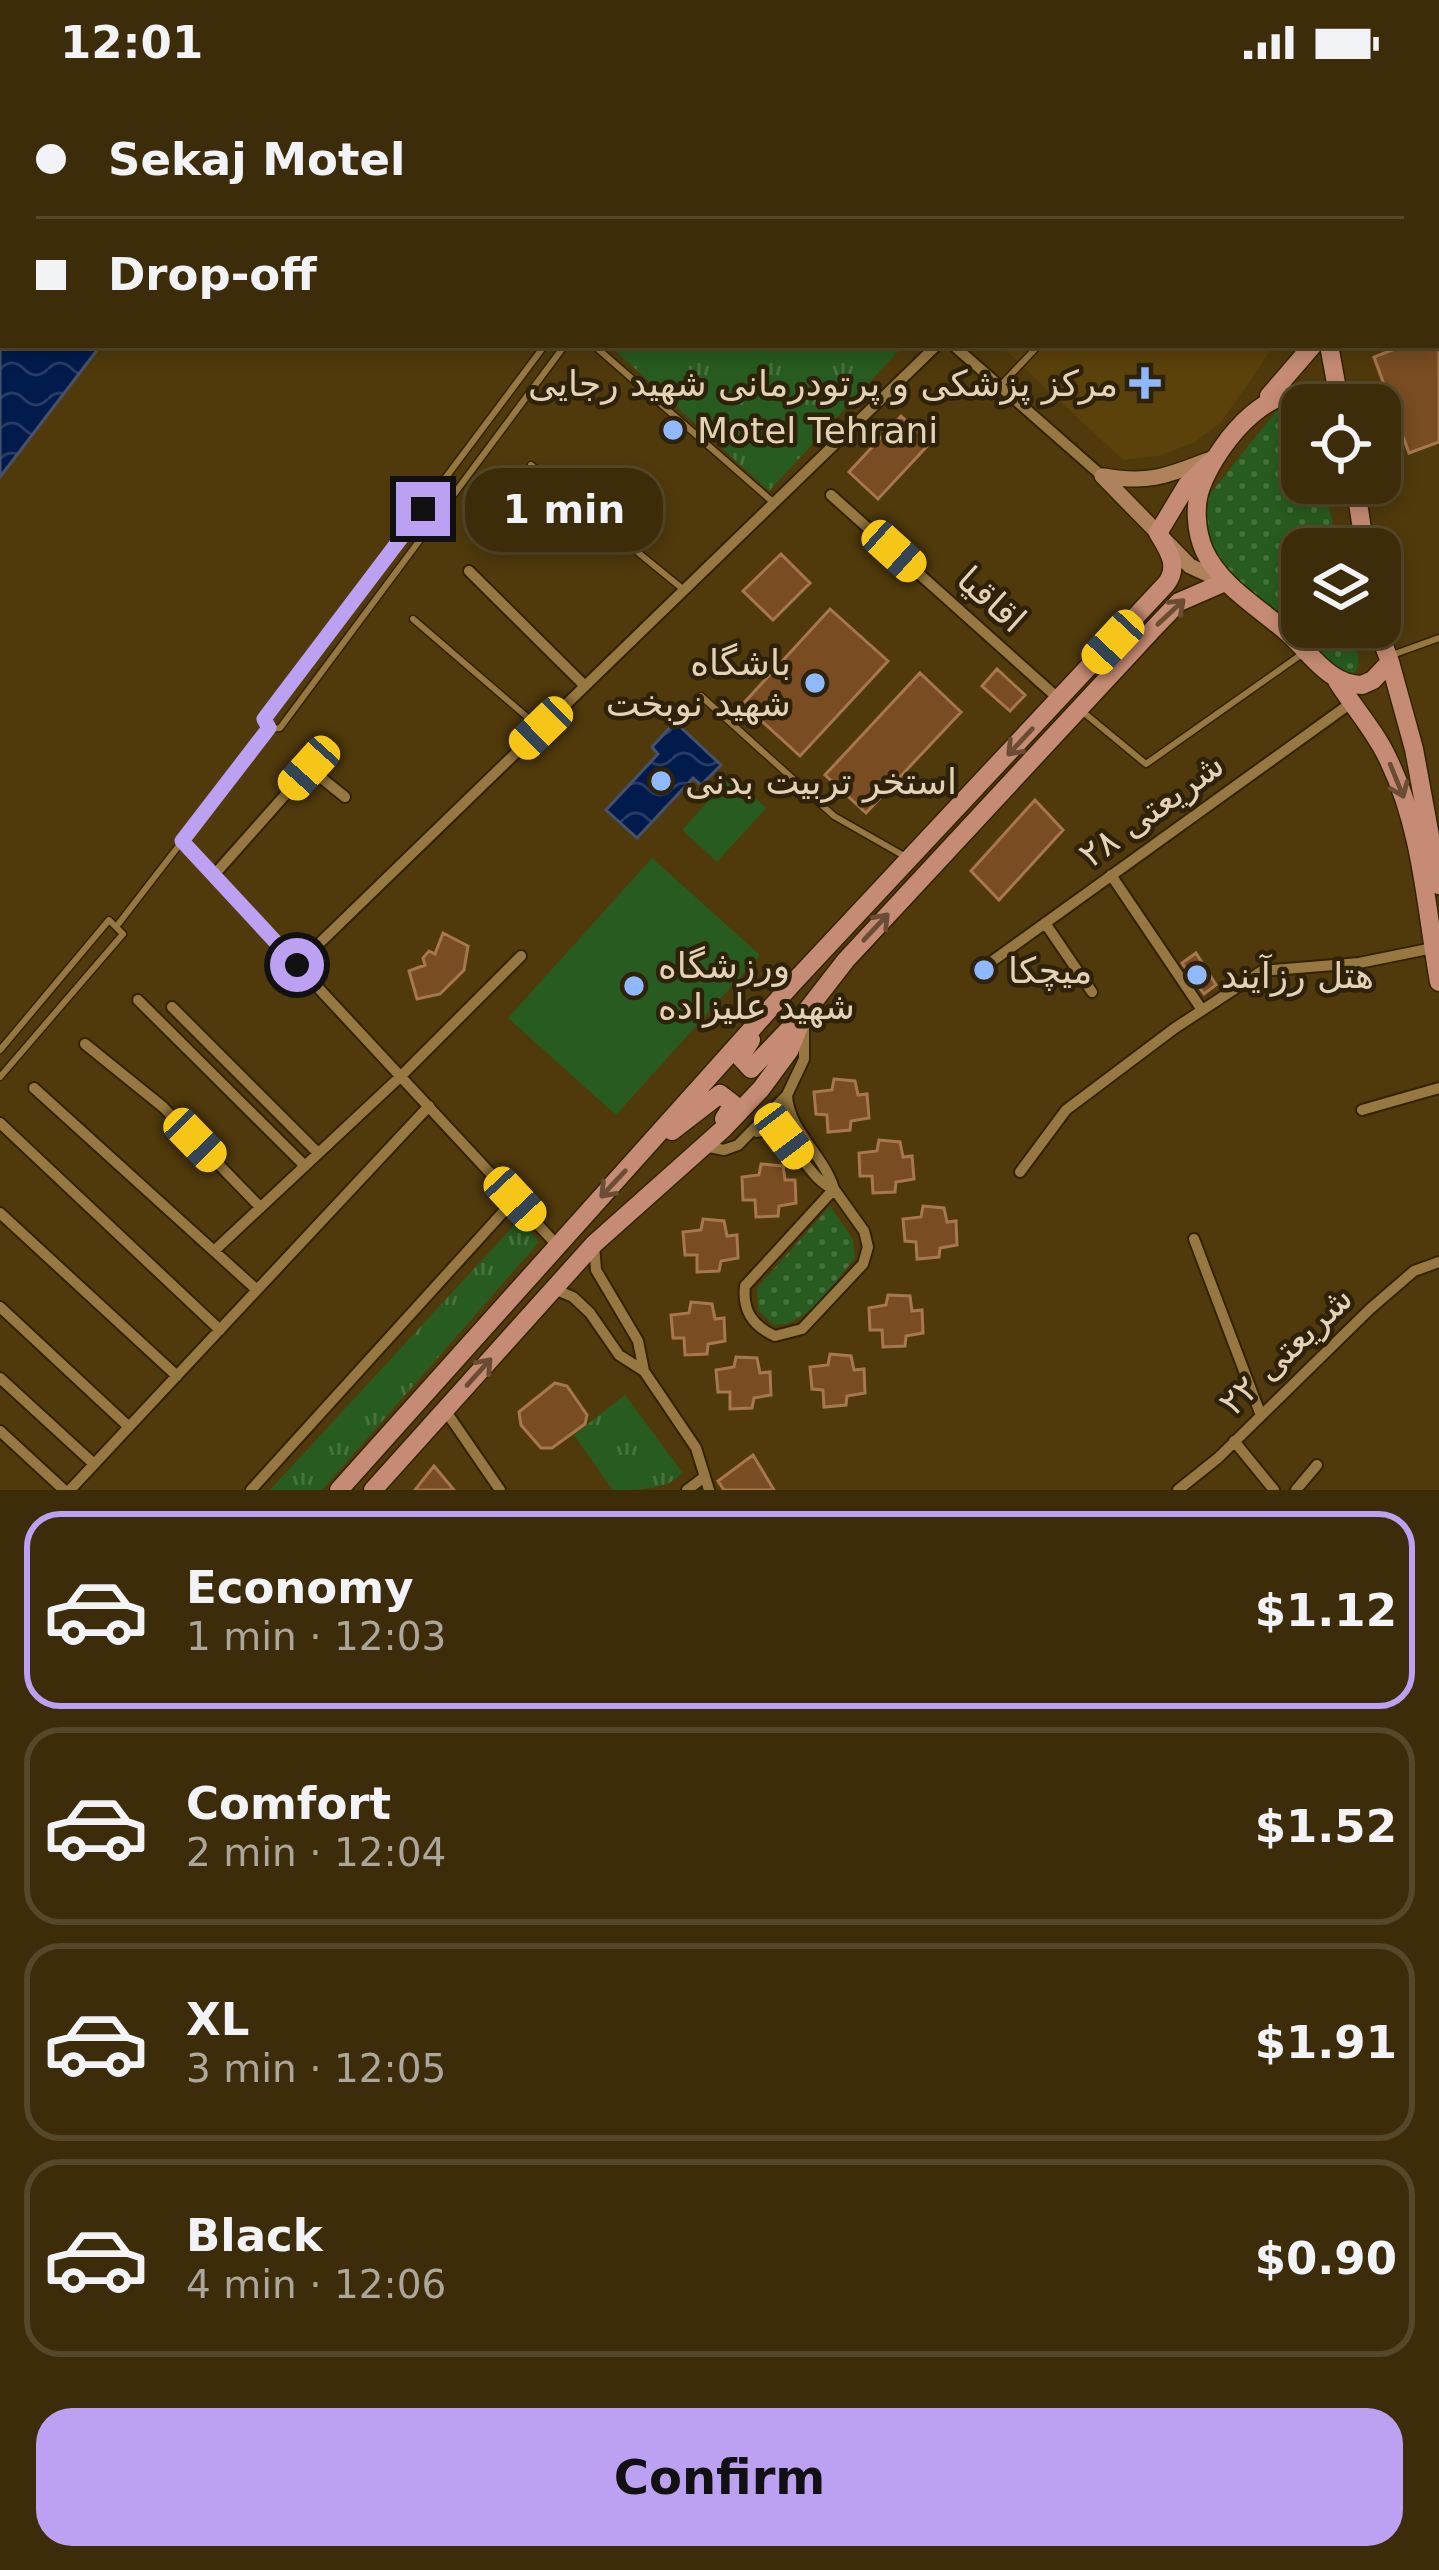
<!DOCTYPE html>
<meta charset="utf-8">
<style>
body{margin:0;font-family:"DejaVu Sans",Cairo,sans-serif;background:#473817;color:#f1f3f6;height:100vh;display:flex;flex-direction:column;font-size:45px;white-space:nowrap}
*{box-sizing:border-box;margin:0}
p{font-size:39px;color:#aca79c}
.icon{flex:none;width:66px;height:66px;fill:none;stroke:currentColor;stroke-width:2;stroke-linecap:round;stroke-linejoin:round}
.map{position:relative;height:1406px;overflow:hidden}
.details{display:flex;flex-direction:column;background:#3c2c09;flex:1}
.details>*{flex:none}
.guide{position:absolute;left:0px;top:0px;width:1440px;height:264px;box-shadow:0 6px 18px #0003,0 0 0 3px #55482a;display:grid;align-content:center;height:264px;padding:0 36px;background:#3c2c09}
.buttons{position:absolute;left:1281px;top:300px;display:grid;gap:24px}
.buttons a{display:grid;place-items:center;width:120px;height:120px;border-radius:24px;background:#3c2c09;box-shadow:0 6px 18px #0003,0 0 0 3px #55482a;font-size:60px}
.end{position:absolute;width:54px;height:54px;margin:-27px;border:15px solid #bca0f2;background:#111;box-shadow:0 0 0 6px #111}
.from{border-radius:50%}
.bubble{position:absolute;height:84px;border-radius:36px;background:#3c2c09;box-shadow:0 6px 18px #0003,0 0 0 3px #55482a;font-size:39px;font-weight:700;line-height:84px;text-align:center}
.car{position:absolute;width:36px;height:72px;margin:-36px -18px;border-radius:15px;box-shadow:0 0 9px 3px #0007;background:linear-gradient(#f5c518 24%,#345 0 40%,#f5c518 0 76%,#345 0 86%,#f5c518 0)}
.guide b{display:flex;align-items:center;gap:42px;height:114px;font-size:45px}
.guide b+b{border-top:3px solid #55482a}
.guide i{width:30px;height:30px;background:#f1f3f6}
ul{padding:21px 0 0;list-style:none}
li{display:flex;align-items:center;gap:36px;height:198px;margin:0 24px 18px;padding:0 12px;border:6px solid #55482a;border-radius:36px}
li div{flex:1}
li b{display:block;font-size:45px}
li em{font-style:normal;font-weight:700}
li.selected{border-color:#bca0f2}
li>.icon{width:108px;height:108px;stroke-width:1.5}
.primary-button{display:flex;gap:24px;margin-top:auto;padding:24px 36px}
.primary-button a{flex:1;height:138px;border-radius:36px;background:#bca0f2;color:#111;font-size:48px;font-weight:700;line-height:138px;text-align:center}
.status{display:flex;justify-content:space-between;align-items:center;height:84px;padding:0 60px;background:#3c2c09;direction:ltr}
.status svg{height:33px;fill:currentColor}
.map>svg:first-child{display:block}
.built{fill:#5b420b}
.grass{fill:url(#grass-dots)}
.park{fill:url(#park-tufts)}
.garden{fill:#275b1f}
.water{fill:url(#water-waves);stroke:#46526c;stroke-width:3}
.building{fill:#794c21;stroke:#a7774d;stroke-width:3}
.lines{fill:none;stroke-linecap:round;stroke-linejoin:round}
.lane-casing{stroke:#312203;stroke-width:9}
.street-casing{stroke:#312203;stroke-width:14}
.secondary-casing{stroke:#312203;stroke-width:18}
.primary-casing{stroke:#312203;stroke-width:21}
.lane{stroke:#977840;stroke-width:6}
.street{stroke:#977840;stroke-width:10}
.secondary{stroke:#ae825a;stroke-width:15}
.primary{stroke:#c68b74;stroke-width:18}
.oneway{stroke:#6b4c34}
.route{stroke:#bca0f2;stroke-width:15}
.poi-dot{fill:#90b8fd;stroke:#2f220a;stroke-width:4.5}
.labels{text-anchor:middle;stroke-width:9;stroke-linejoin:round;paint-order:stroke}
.poi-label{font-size:36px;fill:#e3d2b6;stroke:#2f220a;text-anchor:start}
.street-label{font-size:36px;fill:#e3d2b6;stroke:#2f220a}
</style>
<div class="status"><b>12:01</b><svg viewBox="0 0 49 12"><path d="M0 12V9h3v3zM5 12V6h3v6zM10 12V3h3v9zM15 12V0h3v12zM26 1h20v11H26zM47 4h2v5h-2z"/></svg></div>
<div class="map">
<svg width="1439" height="1406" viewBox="0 0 1439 1406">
<defs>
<pattern id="grass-dots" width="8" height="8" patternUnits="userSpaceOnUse" patternTransform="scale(3)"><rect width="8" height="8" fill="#275b1f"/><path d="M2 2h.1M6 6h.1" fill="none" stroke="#46723d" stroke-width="1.8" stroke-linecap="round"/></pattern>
<pattern id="park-tufts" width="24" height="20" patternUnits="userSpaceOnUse" patternTransform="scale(3)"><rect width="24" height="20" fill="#275b1f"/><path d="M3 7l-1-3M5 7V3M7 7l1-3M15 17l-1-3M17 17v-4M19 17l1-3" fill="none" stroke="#46723d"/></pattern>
<pattern id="water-waves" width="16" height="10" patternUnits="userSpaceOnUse" patternTransform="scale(3)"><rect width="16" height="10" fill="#021b4d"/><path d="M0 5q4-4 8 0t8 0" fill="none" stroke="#273b64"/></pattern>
</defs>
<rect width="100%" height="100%" fill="#503a0c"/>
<path class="built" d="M1000 261H1275L1221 338 1195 358 1158 372 1123 376Z"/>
<path class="grass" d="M1286 321 1302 322V399H1324L1338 465H1302V540L1296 552C1257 516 1190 476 1206 415L1277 326Z
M1324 543H1353L1359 581 1354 590 1344 591C1330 579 1311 569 1316 548Z
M830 1122 853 1155 855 1174C834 1198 809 1242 774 1241L758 1226 757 1204Z"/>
<path class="park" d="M609 261H904L769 407Z
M520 1135 539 1158 322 1406H270Z
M625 1311 682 1388C670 1406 639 1406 613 1406L574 1351Z"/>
<path class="garden" d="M731 692 766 724 717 778 682 746Z
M652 774 760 871 616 1031 508 934Z"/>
<path class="water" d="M0 0H285L3 3V261H101L0 393Z
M675 638 721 681 701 701 693 694 637 754 606 726 658 670 652 663Z"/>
<path class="building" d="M1405 261H1437L1439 267V358L1409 369 1374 273Z
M901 332 930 359 878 415 849 388Z
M781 470 810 499 773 536 743 507Z
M830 525 888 577 800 672 743 620Z
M997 585 1025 611 1010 627 982 602Z
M920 589 961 628 866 729 825 691Z
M1035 716 1063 746 999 816 971 787Z
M443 849 468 862 464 886 440 910 417 915 409 887 425 881 423 874 429 867 435 870Z
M1196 869 1216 901 1204 910 1182 879Z
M834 995 855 997 858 1011 867 1010 869 1034 851 1037 850 1046 828 1048 827 1031 816 1030 814 1008 832 1006Z
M879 1056 900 1058 903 1073 912 1072 914 1095 896 1098 895 1108 873 1109 872 1092H860L859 1069 877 1067Z
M761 1080 783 1082 785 1096H795L796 1119 779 1122 778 1132 756 1133 755 1116H743L742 1093 759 1091Z
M923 1122 944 1124 947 1138 956 1137 957 1161 940 1164 939 1173 917 1175 916 1158 905 1157 903 1135 921 1133Z
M703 1135 724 1137 727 1152 737 1151 738 1174 721 1177 719 1187 697 1188V1171H685L683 1148 701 1146Z
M888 1211 910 1212 912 1227 922 1226 923 1249 906 1252 905 1262 883 1263 882 1246H870L869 1224 886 1221Z
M691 1218 712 1220 715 1235 724 1234 725 1257 708 1260 707 1270 685 1271 684 1254H673L671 1231 689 1229Z
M830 1270 851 1272 854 1286 864 1285 865 1309 847 1312 846 1321 824 1323 823 1306 812 1305 810 1283 828 1281Z
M736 1273 757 1274 760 1289 770 1288 771 1311 754 1314 752 1324 730 1325V1308H718L716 1286 734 1283Z
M555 1299 567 1302 587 1331 585 1340 552 1364H541L521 1341 519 1328Z
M753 1371 774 1406H724L718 1397Z
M434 1382 454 1406H415Z"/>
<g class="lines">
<g class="lane-casing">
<path id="lane" d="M742 3 744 0
M1317 3 1320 0
M1399 3 1402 0
M545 261 264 636 269 645 280 644 565 261
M598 265 774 419
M1000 302 1039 261
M531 381 684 506
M413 535 541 645
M1392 571 1439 554
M701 612 834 732 906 773
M1083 628 1146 680 1302 570
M116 843 269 645
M0 966 109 836 123 850 0 993"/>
</g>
<g class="street-casing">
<path id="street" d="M953 261 1102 392
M831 411 1060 616
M469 487 585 602
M182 757 556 1160
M214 791 309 684 345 713
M1111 791 1202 926
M1045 839 1092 908
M297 881 937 261
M987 881 1351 619
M138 916 303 1080
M172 923 317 1068
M85 960 163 1023 260 1123
M34 1004 257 1206
M787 1011C788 1046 824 1071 834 1105
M1362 1026 1439 1004
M0 1039 220 1246
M757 1048C794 1039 803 1094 834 1105
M704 1062 724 1066 738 1061 787 1011 804 975V941
M1020 1088 1066 1026 1175 944 1262 887 1359 879 1433 864
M834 1105 864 1147 868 1163 863 1180 802 1245 775 1252C753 1242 742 1227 745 1202Z
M0 1129 177 1292
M1194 1155 1260 1329
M594 1160 596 1186 638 1257 644 1287
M214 1167 401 992 521 872
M554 1205 573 1213 590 1229 619 1271 644 1287 696 1364 709 1406
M0 1223 129 1343
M0 1294 94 1380
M445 1326 500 1406
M0 1347 64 1406
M1234 1357 1274 1406
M70 1406 429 1022
M251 1406 515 1115
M687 1406 703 1394
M1178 1406 1218 1374 1370 1225 1414 1187 1439 1178
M1296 1406 1317 1381"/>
</g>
<g class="secondary-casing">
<path id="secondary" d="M1437 65 1439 62
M1437 149 1439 147
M1102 392 1190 482 1225 498
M1104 392C1148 400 1167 392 1208 376"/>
</g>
<g class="primary-casing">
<path id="primary" d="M1437 86 1439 83
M1437 127 1439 125
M1329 261 1340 321
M1269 312 1313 261
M1330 321C1279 280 1218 358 1201 403 1194 422 1196 447 1204 466 1220 502 1260 524 1289 550 1312 571 1330 601 1362 601L1373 596 1390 578 1377 543
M1355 399 1365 465
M1390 578 1414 665 1439 801
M1337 597C1354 624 1376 648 1389 677 1422 745 1426 824 1439 898
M751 956 740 973 751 985 796 938
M672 1047 720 1010 733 1020 724 1035
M339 1406 793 899 1166 500C1180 482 1168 466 1158 449L1187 401 1216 373
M373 1406 594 1160 723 1045 761 1005 789 967 804 930 846 876 1156 542 1179 518 1225 498"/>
</g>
<use href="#lane" class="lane"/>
<use href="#street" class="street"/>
<use href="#secondary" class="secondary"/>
<use href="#primary" class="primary"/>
</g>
<defs><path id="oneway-shaft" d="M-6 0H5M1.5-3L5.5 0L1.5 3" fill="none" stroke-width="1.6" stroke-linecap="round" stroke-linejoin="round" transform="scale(3)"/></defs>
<g class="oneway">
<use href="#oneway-shaft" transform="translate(1171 528) rotate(-43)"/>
<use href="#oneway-shaft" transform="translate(1020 658) rotate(133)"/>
<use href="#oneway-shaft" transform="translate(1397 697) rotate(68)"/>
<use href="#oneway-shaft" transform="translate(876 843) rotate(-47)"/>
<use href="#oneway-shaft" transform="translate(613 1100) rotate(133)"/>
<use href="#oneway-shaft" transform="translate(479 1288) rotate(-48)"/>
</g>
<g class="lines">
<path class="route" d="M297 881 182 757 269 644 264 635 423 425"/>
</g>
<g class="poi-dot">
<path d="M1139 281h12v12h12v12h-12v12h-12v-12h-12v-12h12z"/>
<circle cx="673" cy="346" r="12"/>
<circle cx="815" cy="599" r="12"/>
<circle cx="661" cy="697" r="12"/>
<circle cx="984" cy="886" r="12"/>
<circle cx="1197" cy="891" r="12"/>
<circle cx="634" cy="902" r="12"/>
</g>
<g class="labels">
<g class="poi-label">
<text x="1118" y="312" text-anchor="end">مرکز پزشکی و پرتودرمانی شهید رجایی</text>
<text x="697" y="359">Motel Tehrani</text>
<text x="791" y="591" text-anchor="end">باشگاه<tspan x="791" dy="41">شهید نوبخت</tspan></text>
<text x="685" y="710">استخر تربیت بدنی</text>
<text x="658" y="894">ورزشگاه<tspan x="658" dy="41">شهید علیزاده</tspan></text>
<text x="1008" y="899">میچکا</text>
<text x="1221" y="904">هتل رزآیند</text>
</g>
<g class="street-label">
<text transform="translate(992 515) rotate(42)" y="13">اقاقیا</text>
<text transform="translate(1151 725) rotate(-36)" y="13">شریعتی ۲۸</text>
<text transform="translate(1285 1266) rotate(-44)" y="13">شریعتی ۲۲</text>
</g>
</g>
</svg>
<div class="buttons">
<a><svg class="icon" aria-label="locate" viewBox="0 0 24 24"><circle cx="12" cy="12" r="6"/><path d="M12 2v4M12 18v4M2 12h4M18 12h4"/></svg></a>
<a><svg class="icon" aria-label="layers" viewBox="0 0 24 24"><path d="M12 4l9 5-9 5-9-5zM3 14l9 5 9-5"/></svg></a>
</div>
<i class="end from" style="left:297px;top:881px"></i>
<i class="end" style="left:423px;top:425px"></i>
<div class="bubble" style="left:465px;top:384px;width:198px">1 min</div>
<i class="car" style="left:894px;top:467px;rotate:132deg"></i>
<i class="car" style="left:1113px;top:558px;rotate:223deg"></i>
<i class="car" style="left:541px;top:644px;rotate:226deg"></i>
<i class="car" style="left:309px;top:684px;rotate:222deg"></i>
<i class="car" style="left:784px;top:1052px;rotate:143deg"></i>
<i class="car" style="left:195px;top:1056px;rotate:136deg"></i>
<i class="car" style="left:515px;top:1115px;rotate:137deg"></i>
<div class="guide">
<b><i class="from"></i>Sekaj Motel</b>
<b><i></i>Drop-off</b>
</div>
</div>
<section class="details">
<ul>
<li class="selected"><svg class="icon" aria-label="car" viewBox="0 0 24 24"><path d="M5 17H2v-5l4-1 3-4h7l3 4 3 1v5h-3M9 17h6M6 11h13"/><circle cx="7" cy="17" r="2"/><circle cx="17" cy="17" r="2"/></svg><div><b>Economy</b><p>1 min · 12:03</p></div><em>$1.12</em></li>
<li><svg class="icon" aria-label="car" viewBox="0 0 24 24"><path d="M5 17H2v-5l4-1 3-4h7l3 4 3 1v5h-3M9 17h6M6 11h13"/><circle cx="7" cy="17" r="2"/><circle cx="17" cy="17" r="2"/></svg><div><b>Comfort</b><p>2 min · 12:04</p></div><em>$1.52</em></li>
<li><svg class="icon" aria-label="car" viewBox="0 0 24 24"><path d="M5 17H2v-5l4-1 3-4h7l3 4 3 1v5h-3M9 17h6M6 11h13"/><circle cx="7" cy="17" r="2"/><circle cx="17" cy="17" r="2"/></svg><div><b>XL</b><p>3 min · 12:05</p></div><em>$1.91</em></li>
<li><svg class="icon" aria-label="car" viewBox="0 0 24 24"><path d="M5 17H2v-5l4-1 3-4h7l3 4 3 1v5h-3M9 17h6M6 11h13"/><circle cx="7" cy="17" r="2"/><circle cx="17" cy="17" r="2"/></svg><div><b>Black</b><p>4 min · 12:06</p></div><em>$0.90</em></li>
</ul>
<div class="primary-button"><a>Confirm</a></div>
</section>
